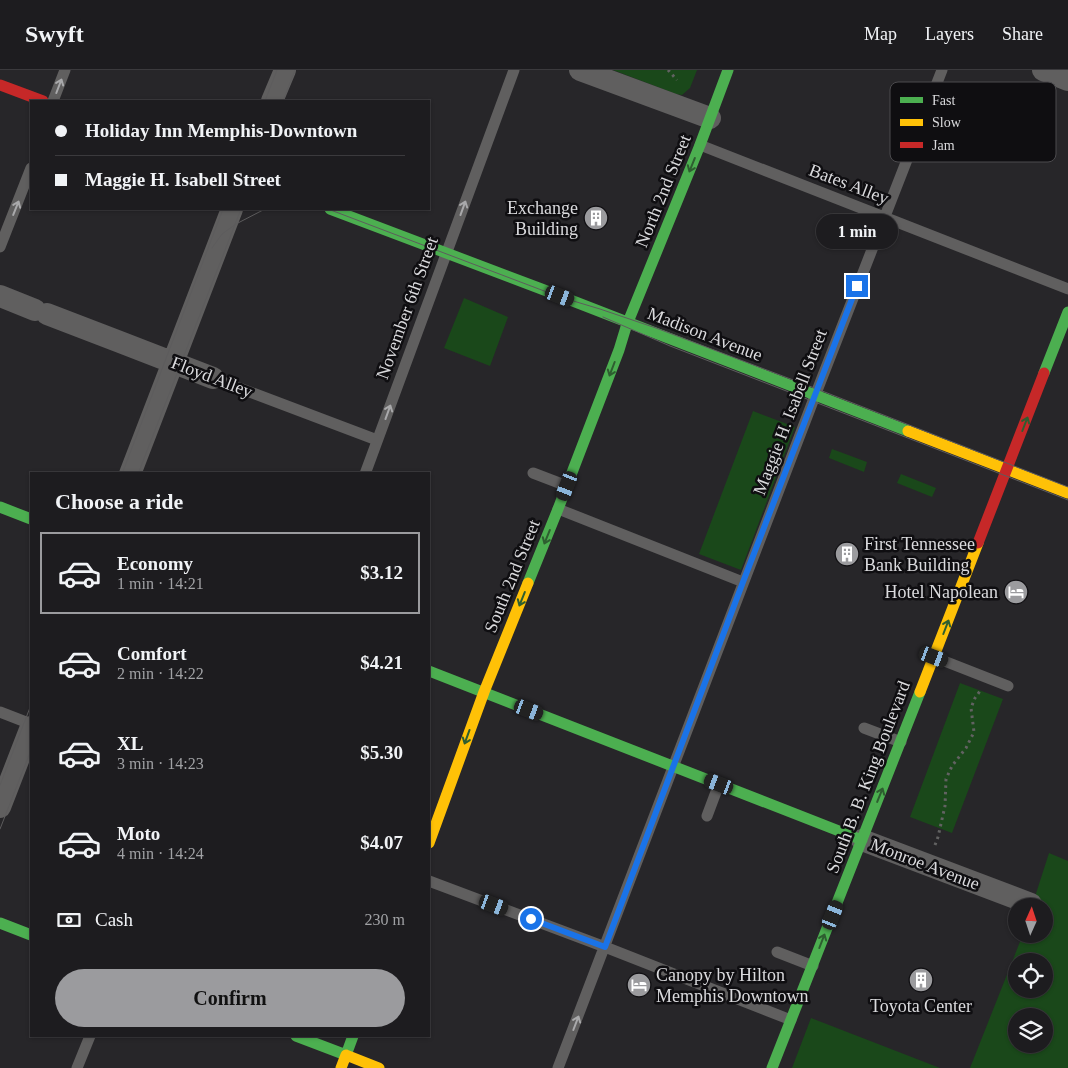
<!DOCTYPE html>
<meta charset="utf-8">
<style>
body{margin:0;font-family:"Times New Roman",serif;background:#2a292c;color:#f1f3f6;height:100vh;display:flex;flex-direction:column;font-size:19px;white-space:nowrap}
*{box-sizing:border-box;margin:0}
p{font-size:16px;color:#a0a1a4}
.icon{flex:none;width:28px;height:28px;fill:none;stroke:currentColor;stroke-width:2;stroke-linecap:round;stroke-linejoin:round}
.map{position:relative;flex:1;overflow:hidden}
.side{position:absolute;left:30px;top:402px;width:400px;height:565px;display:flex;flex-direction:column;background:#1d1c1f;border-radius:0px;box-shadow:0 1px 4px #0004,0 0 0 1px #3b3a3d}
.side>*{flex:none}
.banner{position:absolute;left:30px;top:30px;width:400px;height:110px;border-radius:0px;box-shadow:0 1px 4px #0004,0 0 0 1px #3b3a3d;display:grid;align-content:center;height:110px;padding:0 25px;background:#1d1c1f}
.needle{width:32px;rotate:3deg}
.fabs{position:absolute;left:1008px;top:828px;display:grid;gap:10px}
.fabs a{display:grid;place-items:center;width:45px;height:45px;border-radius:50%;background:#1d1c1f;box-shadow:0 1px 4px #0004,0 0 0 1px #3b3a3d;font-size:25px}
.end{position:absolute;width:22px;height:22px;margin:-11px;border:6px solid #1a73e8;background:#fff;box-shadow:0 0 0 2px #fff}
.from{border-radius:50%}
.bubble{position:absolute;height:35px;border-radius:18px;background:#1d1c1f;box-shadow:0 1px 4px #0004,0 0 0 1px #3b3a3d;font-size:16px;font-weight:700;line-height:35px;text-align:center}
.car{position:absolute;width:15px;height:30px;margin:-15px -8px;border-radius:6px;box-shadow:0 0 4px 1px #0007;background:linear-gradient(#222 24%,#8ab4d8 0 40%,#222 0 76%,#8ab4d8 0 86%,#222 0)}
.banner b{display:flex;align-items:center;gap:18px;height:48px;font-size:19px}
.banner b+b{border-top:1px solid #3b3a3d}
.banner i{width:12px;height:12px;background:#f1f3f6}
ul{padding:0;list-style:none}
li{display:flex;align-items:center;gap:15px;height:82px;margin:0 10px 8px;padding:0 15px;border:2px solid transparent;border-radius:0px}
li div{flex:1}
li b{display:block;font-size:19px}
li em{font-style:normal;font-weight:700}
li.on{border-color:#9b9b9e}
li>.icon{width:45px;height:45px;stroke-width:1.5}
h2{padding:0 25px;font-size:22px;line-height:60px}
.pay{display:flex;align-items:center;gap:12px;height:55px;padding:0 25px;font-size:19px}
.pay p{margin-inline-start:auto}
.button{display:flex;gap:10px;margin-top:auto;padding:10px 25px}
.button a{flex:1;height:58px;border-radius:30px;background:#9b9b9e;color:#111;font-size:20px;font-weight:700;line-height:58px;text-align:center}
header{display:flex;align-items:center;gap:30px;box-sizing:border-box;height:70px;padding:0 25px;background:#1d1c1f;border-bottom:1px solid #3b3a3d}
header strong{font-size:24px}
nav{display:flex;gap:28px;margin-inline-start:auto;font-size:18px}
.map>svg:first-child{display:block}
.green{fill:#1a481a;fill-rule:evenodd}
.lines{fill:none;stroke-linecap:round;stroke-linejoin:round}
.path{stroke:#626262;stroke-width:3;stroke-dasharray:2.5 4;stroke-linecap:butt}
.lane{stroke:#605f5f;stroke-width:11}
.street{stroke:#605f5f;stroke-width:22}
.fast{stroke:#4caf50;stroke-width:11}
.slow{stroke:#ffc107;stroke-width:11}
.jam{stroke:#c62828;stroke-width:11}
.tram{stroke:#5d5c5d;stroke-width:1}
.oneway{stroke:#a9a9ab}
.oneway2{stroke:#2e5e30}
.route{stroke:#1a73e8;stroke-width:6}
.labels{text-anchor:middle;stroke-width:5;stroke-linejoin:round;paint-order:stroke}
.street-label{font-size:18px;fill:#dadadd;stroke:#0f0e11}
.poi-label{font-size:18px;fill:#dadadd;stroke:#0f0e11;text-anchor:end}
.key{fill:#0f0e11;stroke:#4c4b4e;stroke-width:1}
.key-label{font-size:14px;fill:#dadadd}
</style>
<header>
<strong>Swyft</strong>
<nav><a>Map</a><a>Layers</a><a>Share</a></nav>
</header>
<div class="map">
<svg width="1068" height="998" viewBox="0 0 1068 998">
<rect width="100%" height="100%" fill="#272629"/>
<path class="green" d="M613 0H697L690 18 682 25 676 24Z
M464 228 508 247 490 296 444 278Z
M753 341 795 357 741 500 699 484Z
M832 379 867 392 864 402 829 388Z
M901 404 936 418 932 427 897 413Z
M960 613 1003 629 952 763 910 747Z
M1049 783 1068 791V998H970L1023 864H1044V836H1032ZM1016 891H1044V919H1016ZM1016 946H1044V974H1016Z
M811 948 940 998H792Z"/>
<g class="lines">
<path class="path" d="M668 0 677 10
M935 775 938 767 945 736 946 709 952 696 966 678 974 662 971 638 975 628 980 621"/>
<path class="lane" d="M53 31 65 0
M700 75 1068 219
M0 177 31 98
M213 308 377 370
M533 403 567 416
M365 404 514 0
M558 439 743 512
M934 587 1008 616
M0 642 31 654
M864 658 901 672
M707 746 719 714
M429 811 605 877 791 950
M777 882 813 896
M77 998 90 966
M558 998 813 331 942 0"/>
<path class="street" d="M580 0 710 48
M1043 0 1068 10
M272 31 285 0
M0 226 35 240
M47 244 120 272 213 308
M130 404 232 139
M0 737 31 657
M862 770 1031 834"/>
<path class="fast" d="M330 139 560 226 908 361
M1044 303 1068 242
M0 437 31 449
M528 513 558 439 619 280 626 257 700 75 728 0
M429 601 862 770
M0 853 31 865
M296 966 346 985 353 966
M772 998 920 622"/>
<path class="slow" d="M908 361 1068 423
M920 622 978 473
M429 773 484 622 528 513
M341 998 346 985 379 998"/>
<path class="jam" d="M0 15 43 31
M978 473 1044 303"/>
<path class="tram" d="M265 31 277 0
M283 31 295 0
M328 139 560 227 600 239 656 258 817 319 1068 417
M212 178 222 164 236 154 265 139
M603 247 670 276 1068 430
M122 404 223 139
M138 404 241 139
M0 715 31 635
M0 759 31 680"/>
</g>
<defs><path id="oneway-shaft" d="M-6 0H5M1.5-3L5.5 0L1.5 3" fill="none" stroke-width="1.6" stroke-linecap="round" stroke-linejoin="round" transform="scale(1.25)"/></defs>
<g class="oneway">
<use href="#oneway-shaft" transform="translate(59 16) rotate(-69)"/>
<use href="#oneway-shaft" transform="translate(16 138) rotate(-68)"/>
<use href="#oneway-shaft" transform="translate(463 138) rotate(-70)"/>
<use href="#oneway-shaft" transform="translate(388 342) rotate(-70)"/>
<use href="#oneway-shaft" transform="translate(576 953) rotate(-69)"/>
</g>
<g class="oneway2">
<use href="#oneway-shaft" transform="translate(692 95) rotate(112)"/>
<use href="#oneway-shaft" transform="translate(612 299) rotate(111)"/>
<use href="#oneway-shaft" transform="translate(1025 354) rotate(-69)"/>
<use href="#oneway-shaft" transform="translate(547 467) rotate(112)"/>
<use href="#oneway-shaft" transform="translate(522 529) rotate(112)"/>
<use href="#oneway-shaft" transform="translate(946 557) rotate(-69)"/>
<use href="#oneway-shaft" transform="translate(467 667) rotate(110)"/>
<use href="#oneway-shaft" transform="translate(880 725) rotate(-68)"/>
<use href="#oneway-shaft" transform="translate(822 871) rotate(-69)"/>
</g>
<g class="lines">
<path class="route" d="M531 849 605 877 743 512 857 216"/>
</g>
<defs>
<g id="building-disc" transform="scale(1.25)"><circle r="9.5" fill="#9b9b9e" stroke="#0f0e11"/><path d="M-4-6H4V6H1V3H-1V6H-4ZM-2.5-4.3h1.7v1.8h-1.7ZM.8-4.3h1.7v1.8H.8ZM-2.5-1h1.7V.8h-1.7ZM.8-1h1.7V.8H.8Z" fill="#fff"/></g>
<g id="hotel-disc" transform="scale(1.25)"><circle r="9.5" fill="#9b9b9e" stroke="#0f0e11"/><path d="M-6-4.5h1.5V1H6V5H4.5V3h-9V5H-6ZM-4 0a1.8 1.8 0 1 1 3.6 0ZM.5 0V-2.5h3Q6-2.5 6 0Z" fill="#fff"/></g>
</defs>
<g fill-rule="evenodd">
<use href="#building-disc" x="596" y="148"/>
<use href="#building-disc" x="847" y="484"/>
<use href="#hotel-disc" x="1016" y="522"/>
<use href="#building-disc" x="921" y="910"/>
<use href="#hotel-disc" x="639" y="915"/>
</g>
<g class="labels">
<g class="street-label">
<text transform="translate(849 114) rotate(21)" y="6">Bates Alley</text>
<text transform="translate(663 121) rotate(-68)" y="6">North 2nd Street</text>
<text transform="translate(407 238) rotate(-70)" y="6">November 6th Street</text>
<text transform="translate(705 264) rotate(21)" y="6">Madison Avenue</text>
<text transform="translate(212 307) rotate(21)" y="6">Floyd Alley</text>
<text transform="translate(790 342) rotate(-69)" y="6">Maggie H. Isabell Street</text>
<text transform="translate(512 506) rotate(-68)" y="6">South 2nd Street</text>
<text transform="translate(868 707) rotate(-69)" y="6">South B. B. King Boulevard</text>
<text transform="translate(925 794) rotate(21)" y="6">Monroe Avenue</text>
</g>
<g class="poi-label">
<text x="578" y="144">Exchange<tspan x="578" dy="21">Building</tspan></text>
<text x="864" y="480" text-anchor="start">First Tennessee<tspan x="864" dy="21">Bank Building</tspan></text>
<text x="998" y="528">Hotel Napolean</text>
<text x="656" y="911" text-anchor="start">Canopy by Hilton<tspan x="656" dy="21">Memphis Downtown</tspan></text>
<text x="921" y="942" text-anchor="middle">Toyota Center</text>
</g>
</g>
<rect x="890" y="12" width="166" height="80" rx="8" class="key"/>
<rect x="900" y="27" width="23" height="6" fill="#4caf50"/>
<rect x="900" y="49" width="23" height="7" fill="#ffc107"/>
<rect x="900" y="72" width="23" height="6" fill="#c62828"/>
<g class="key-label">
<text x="932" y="35">Fast</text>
<text x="932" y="57">Slow</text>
<text x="932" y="80">Jam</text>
</g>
</svg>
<div class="fabs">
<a><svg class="needle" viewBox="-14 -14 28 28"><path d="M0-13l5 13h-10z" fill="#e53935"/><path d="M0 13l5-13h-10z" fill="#a0a1a4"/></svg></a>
<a><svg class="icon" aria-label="locate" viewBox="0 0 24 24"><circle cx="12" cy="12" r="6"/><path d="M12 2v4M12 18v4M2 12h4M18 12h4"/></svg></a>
<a><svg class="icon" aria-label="layers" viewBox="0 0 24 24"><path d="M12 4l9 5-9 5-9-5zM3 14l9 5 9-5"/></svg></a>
</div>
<i class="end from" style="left:531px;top:849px"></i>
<i class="end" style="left:857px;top:216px"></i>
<div class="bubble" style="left:816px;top:144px;width:82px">1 min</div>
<i class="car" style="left:560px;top:226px;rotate:111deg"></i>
<i class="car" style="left:567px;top:416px;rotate:201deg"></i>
<i class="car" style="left:934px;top:587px;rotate:111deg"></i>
<i class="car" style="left:529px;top:640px;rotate:111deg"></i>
<i class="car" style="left:719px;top:714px;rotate:291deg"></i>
<i class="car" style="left:494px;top:835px;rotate:110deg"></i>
<i class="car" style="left:833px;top:845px;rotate:22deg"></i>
<div class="banner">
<b><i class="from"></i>Holiday Inn Memphis-Downtown</b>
<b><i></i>Maggie H. Isabell Street</b>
</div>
<section class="side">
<h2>Choose a ride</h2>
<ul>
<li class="on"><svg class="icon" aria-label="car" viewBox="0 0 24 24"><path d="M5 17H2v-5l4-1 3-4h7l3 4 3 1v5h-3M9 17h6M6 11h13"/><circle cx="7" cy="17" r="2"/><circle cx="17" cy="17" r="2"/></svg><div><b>Economy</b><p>1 min · 14:21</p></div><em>$3.12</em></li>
<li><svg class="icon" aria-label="car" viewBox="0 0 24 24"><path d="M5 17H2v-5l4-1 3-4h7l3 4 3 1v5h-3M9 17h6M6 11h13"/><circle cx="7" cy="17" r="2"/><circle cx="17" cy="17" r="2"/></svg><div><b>Comfort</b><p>2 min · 14:22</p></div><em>$4.21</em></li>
<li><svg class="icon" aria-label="car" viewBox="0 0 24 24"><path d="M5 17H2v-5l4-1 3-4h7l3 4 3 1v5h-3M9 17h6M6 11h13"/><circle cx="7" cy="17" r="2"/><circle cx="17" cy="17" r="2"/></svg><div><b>XL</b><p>3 min · 14:23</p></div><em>$5.30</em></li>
<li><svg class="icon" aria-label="car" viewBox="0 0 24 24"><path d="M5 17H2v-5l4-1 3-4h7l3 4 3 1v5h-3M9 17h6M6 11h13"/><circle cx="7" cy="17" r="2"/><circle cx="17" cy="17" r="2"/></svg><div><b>Moto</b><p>4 min · 14:24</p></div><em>$4.07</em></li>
</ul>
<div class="pay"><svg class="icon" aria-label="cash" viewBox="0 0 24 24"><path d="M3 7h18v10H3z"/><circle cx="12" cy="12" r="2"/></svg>Cash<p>230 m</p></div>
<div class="button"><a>Confirm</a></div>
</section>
</div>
